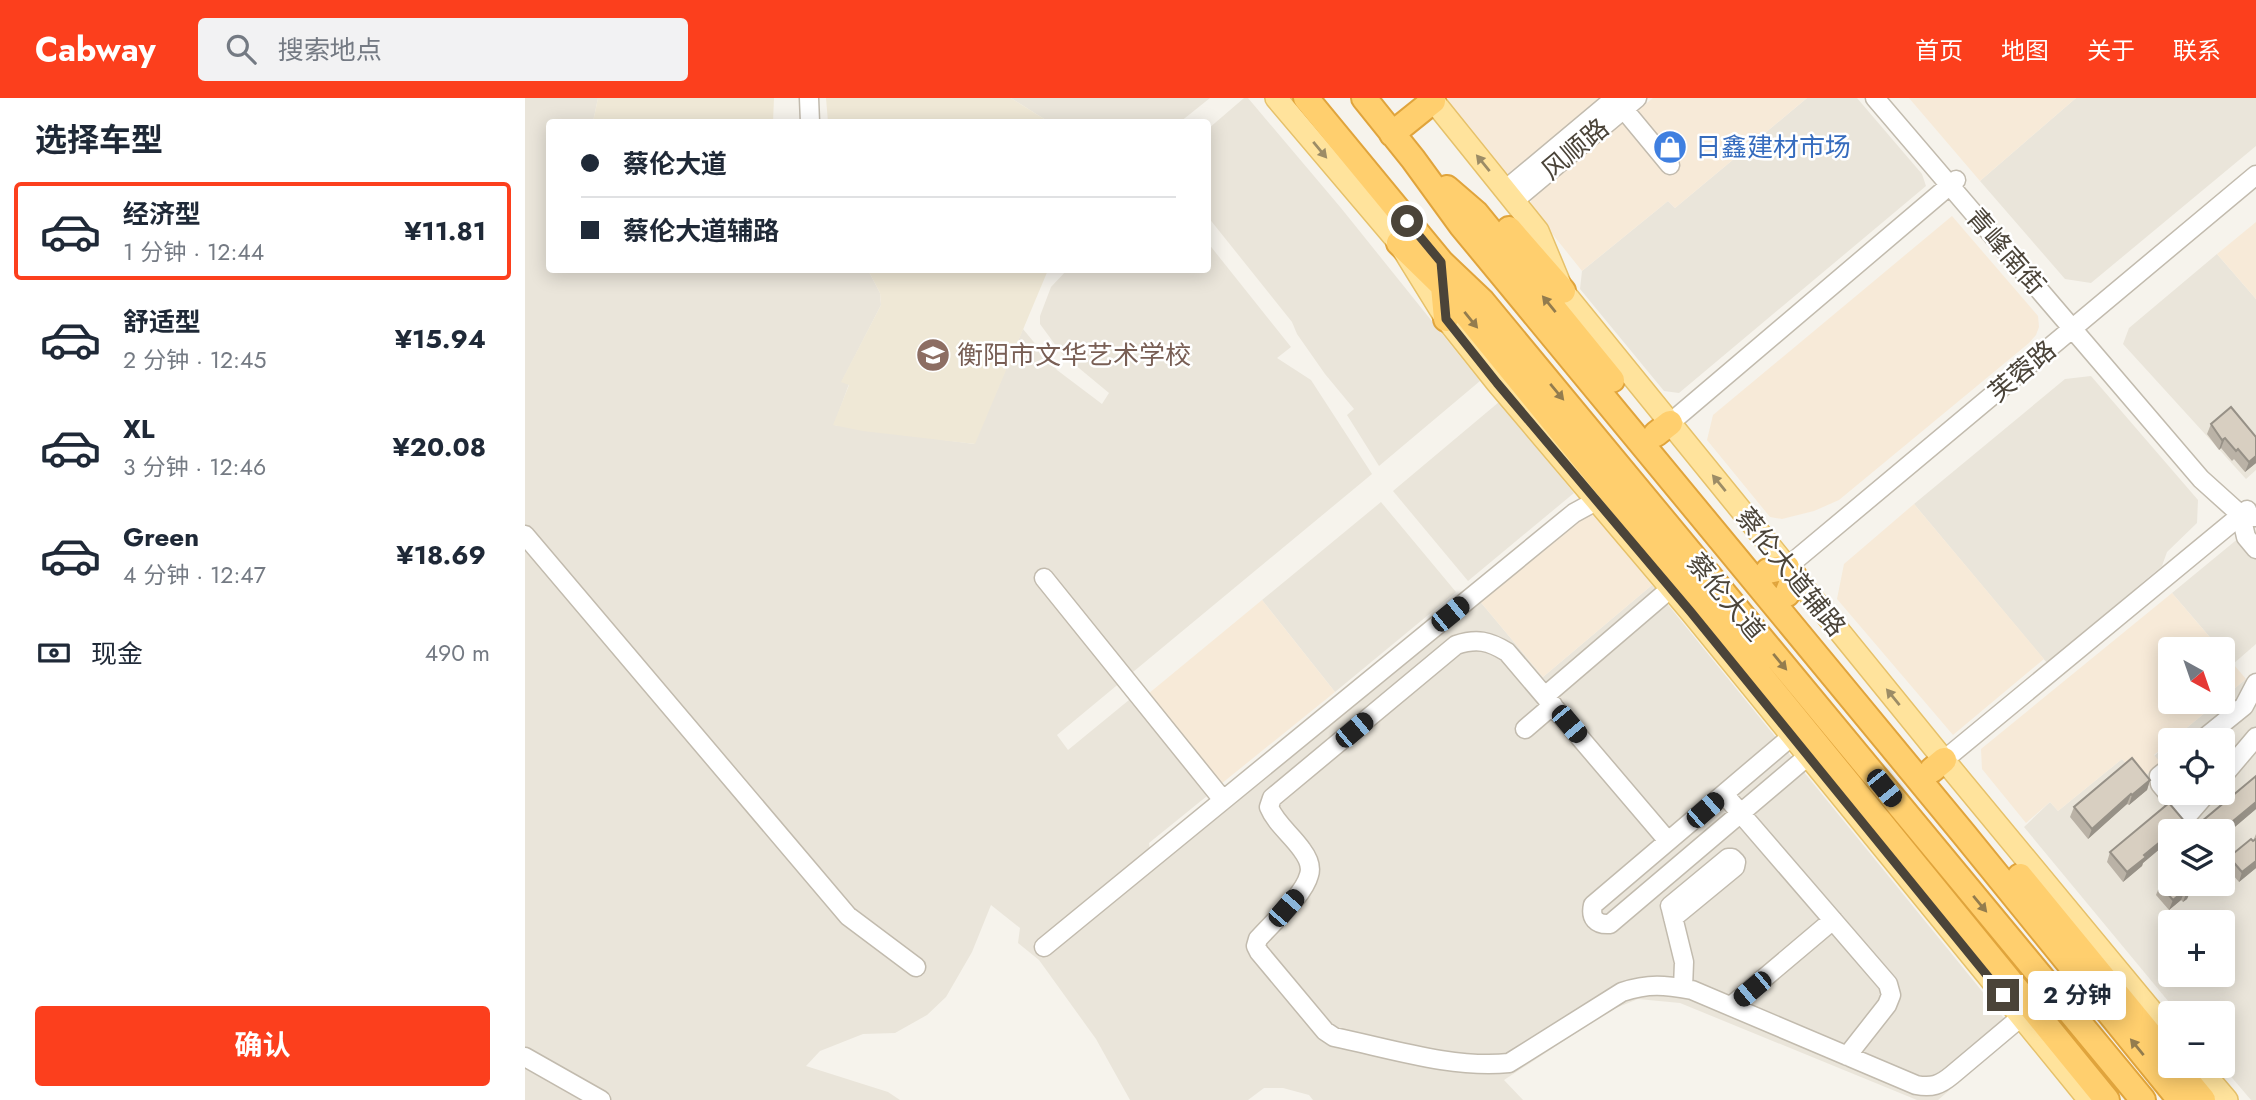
<!DOCTYPE html>
<html lang="zh">
<meta charset="utf-8">
<style>
body{margin:0;font-family:Jost,"Noto Sans SC",sans-serif;background:#f2f2f3;color:#1f2937;height:100vh;display:flex;flex-direction:column;font-size:26px;white-space:nowrap}
*{box-sizing:border-box;margin:0}
p{font-size:23px;color:#747a83}
.icon{flex:none;width:38px;height:38px;fill:none;stroke:currentColor;stroke-width:2;stroke-linecap:round;stroke-linejoin:round}
.map{position:relative;flex:1;overflow:hidden}
.details{display:flex;flex-direction:column;background:#fff;width:525px}
.details>*{flex:none}
.banner{position:absolute;left:21px;top:21px;width:665px;height:154px;border-radius:7px;box-shadow:0 4px 18px #0003;display:grid;align-content:center;height:154px;padding:0 35px;background:#fff}
.needle{width:46px;rotate:140deg}
.tools{position:absolute;left:1633px;top:539px;display:grid;gap:14px}
.tools a{display:grid;place-items:center;width:77px;height:77px;border-radius:7px;background:#fff;box-shadow:0 4px 18px #0003;font-size:35px}
.end{position:absolute;width:32px;height:32px;margin:-16px;border:9px solid #4b4439;background:#fff;box-shadow:0 0 0 4px #fff}
.from{border-radius:50%}
.bubble{position:absolute;height:49px;border-radius:7px;background:#fff;box-shadow:0 4px 18px #0003;font-size:23px;font-weight:700;line-height:49px;text-align:center}
.car{position:absolute;width:21px;height:42px;margin:-21px -10px;border-radius:9px;box-shadow:0 0 5px 2px #0007;background:linear-gradient(#222 24%,#8ab4d8 0 40%,#222 0 76%,#8ab4d8 0 86%,#222 0)}
.banner b{display:flex;align-items:center;gap:24px;height:66px;font-size:26px}
.banner b+b{border-top:2px solid #e0e1e3}
.banner i{width:18px;height:18px;background:#1f2937}
ul{padding:0;list-style:none}
li{display:flex;align-items:center;gap:21px;height:98px;margin:0 14px 10px;padding:0 21px;border:4px solid transparent;border-radius:7px}
li div{flex:1}
li b{display:block;font-size:26px}
li em{font-style:normal;font-weight:700}
li.active{border-color:#fc3f1d}
li>.icon{width:63px;height:63px;stroke-width:1.5}
h2{padding:0 35px;font-size:32px;line-height:84px}
.pay{display:flex;align-items:center;gap:18px;height:77px;padding:0 35px;font-size:26px}
.pay p{margin-inline-start:auto}
.button{display:flex;gap:14px;margin-top:auto;padding:14px 35px}
.button a{flex:1;height:80px;border-radius:7px;background:#fc3f1d;color:#fff;font-size:28px;font-weight:700;line-height:80px;text-align:center}
header{display:flex;align-items:center;gap:42px;box-sizing:border-box;height:98px;padding:0 35px;background:#fc3f1d;color:#fff}
header strong{font-size:33px}
nav{display:flex;gap:38px;margin-inline-start:auto;font-size:24px}
.search{width:490px;height:63px;background:#f2f2f3;display:flex;align-items:center;gap:18px;box-sizing:border-box;padding:0 24px;border-radius:7px;color:#747a83;font-size:26px}
main{display:flex;flex:1;min-height:0}
.map>svg:first-child{display:block}
.residential{fill:#eae5da;fill-rule:evenodd}
.commercial{fill:#f7ead8}
.education{fill:#efe8d6}
.lines{fill:none;stroke-linecap:round;stroke-linejoin:round}
.minor-casing{stroke:#c2bbae;stroke-width:21}
.major-casing{stroke:#e6c16a;stroke-width:24}
.highway-casing{stroke:#e0a43c;stroke-width:28}
.minor{stroke:#fff;stroke-width:18}
.major{stroke:#ffe39c;stroke-width:21}
.highway{stroke:#ffcf6e;stroke-width:24}
.wall{fill:#bab2a6}
.shaded-wall{fill:#979187}
.building{fill:#d8cfc1;stroke:#979187;stroke-width:2}
.oneway{fill:#9c8c66}
.oneway2{fill:#937c4e}
.route{stroke:#4b4439;stroke-width:9}
.labels{text-anchor:middle;stroke-width:5;stroke-linejoin:round;paint-order:stroke}
.shop-label{font-size:26px;fill:#366cbe;stroke:#fff;text-anchor:start}
.street-label{font-size:26px;fill:#4b4439;stroke:#fff}
.education-label{font-size:26px;fill:#785e54;stroke:#fff;text-anchor:start}
</style>
<header>
<strong>Cabway</strong>
<div class="search"><svg class="icon" aria-label="search" viewBox="0 0 24 24"><circle cx="10" cy="10" r="6"/><path d="M15 15l6 6"/></svg>搜索地点</div>
<nav><a>首页</a><a>地图</a><a>关于</a><a>联系</a></nav>
</header>
<main>
<section class="details">
<h2>选择车型</h2>
<ul>
<li class="active"><svg class="icon" aria-label="car" viewBox="0 0 24 24"><path d="M5 17H2v-5l4-1 3-4h7l3 4 3 1v5h-3M9 17h6M6 11h13"/><circle cx="7" cy="17" r="2"/><circle cx="17" cy="17" r="2"/></svg><div><b>经济型</b><p>1 分钟 · 12:44</p></div><em>¥11.81</em></li>
<li><svg class="icon" aria-label="car" viewBox="0 0 24 24"><path d="M5 17H2v-5l4-1 3-4h7l3 4 3 1v5h-3M9 17h6M6 11h13"/><circle cx="7" cy="17" r="2"/><circle cx="17" cy="17" r="2"/></svg><div><b>舒适型</b><p>2 分钟 · 12:45</p></div><em>¥15.94</em></li>
<li><svg class="icon" aria-label="car" viewBox="0 0 24 24"><path d="M5 17H2v-5l4-1 3-4h7l3 4 3 1v5h-3M9 17h6M6 11h13"/><circle cx="7" cy="17" r="2"/><circle cx="17" cy="17" r="2"/></svg><div><b>XL</b><p>3 分钟 · 12:46</p></div><em>¥20.08</em></li>
<li><svg class="icon" aria-label="car" viewBox="0 0 24 24"><path d="M5 17H2v-5l4-1 3-4h7l3 4 3 1v5h-3M9 17h6M6 11h13"/><circle cx="7" cy="17" r="2"/><circle cx="17" cy="17" r="2"/></svg><div><b>Green</b><p>4 分钟 · 12:47</p></div><em>¥18.69</em></li>
</ul>
<div class="pay"><svg class="icon" aria-label="cash" viewBox="0 0 24 24"><path d="M3 7h18v10H3z"/><circle cx="12" cy="12" r="2"/></svg>现金<p>490 m</p></div>
<div class="button"><a>确认</a></div>
</section>
<div class="map">
<svg width="1731" height="1002" viewBox="0 0 1731 1002">
<rect width="100%" height="100%" fill="#f6f3ec"/>
<path class="residential" d="M0 0H73L68 24H24V172H343L355 195 356 207 317 283 324 286 309 327 449 346 498 231 532 272 577 306 584 295 537 256 515 226V218L526 189 542 172H682L683 145 766 249 752 260 786 282 847 376 532 637 543 652 604 602 682 698 624 745 627 769 953 501 1018 579 1127 487 1491 935 1413 1002H1392L1155 905 1113 901 1086 912 979 982 998 1002H788L784 997 758 990H739L723 1002H605L571 941 514 862 493 845 495 830 466 807 447 854 421 899 402 917 370 935 338 936 295 953 281 968 363 994 375 1002H0Z
M486 0H685L655 24H524Z
M719 0H723L816 110 955 283 854 368 822 317 829 311 800 276 772 236 767 224 683 119V31Z
M1282 0H1332L1397 76 1401 88 1154 295 1139 293 1055 191 1057 173 1143 103 1150 110Z
M1551 0H1731V48L1566 185 1540 181 1455 83Z
M1692 156 1731 201V372L1721 381 1598 246 1604 230Z
M1566 278 1673 402 1672 425 1642 454 1637 468 1522 565 1389 406 1540 281Z
M974 304 1049 395 943 483 868 393Z
M856 404 931 494 810 594 737 502Z
M1715 439 1731 458V546L1708 566 1647 495Z
M1721 581 1729 590 1731 589V1002H1726L1697 968 1698 915H1653L1499 729 1525 704 1533 713 1597 661 1616 681 1635 665 1629 658 1645 644V695H1698V642H1647L1693 604H1698V600ZM1645 733H1698V786H1645ZM1645 824H1698V877H1645Z"/>
<path class="commercial" d="M917 0H1077L985 77 977 73Z
M1128 0H1282L1150 110 1143 103 1057 173 1005 108 1007 99Z
M1384 0H1551L1455 83Z
M1427 118 1513 218 1514 229 1511 237 1504 245 1314 402 1289 413 1257 421 1245 419 1182 342 1188 317Z
M1731 124V201L1692 156Z
M1389 406 1519 561 1428 637 1312 501 1319 466Z
M1056 417H1069L1127 487 1018 579 953 501Z
M1647 495 1695 551H1645V604H1693L1629 657 1636 665 1616 681 1597 661 1533 713 1525 704 1501 725 1457 671 1456 651Z
M737 502 810 594 696 686 623 596Z
M1698 554 1721 581 1698 600Z"/>
<path class="education" d="M73 0H249L248 24H68Z
M301 0H486L524 24H303Z
M343 172H523L450 346 338 333 308 327 324 287 316 284 356 207 355 195Z"/>
<g class="lines">
<g class="minor-casing">
<path id="minor" d="M284 0 285 24
M1350 0 1676 381 1716 417 1731 419
M1092 3 1145 67
M980 92 1090 0
M989 103 1112 0
M1145 325 1431 82
M1716 417 1721 439 1731 451
M0 437 323 818 391 869
M1262 469 1731 77
M519 480 698 702
M1020 598 1145 491
M1000 631 1028 607
M1267 638 1068 807C1065 820 1071 827 1085 826L1283 658
M1677 642 1719 608 1731 585
M1419 662 1722 412
M1645 669 1634 678 1635 686 1662 718 1682 695
M1698 678 1731 639
M1199 696 1363 886 1366 897 1362 907 1322 958
M1143 743 982 554C964 543 952 540 931 547L747 700 744 709C751 726 767 737 777 752 783 760 787 768 784 777 779 797 747 825 733 841L731 848 734 854 800 933 809 939C863 950 928 971 984 965L1097 894C1124 885 1140 887 1167 892L1391 987C1407 990 1415 987 1427 977L1496 919
M1145 808 1203 760H1207L1211 764 1210 769 1148 820
M1146 811 1159 864 1158 890
M519 849 1049 415 1071 403
M1206 908 1308 822
M0 959 76 1002"/>
</g>
<g class="major-casing">
<path id="major" d="M751 0 874 145 921 221 972 285 1165 513 1564 1002
M906 0 1013 133 1038 193 1419 662 1645 935
M1673 968 1702 1002"/>
</g>
<g class="highway-casing">
<path id="highway" d="M781 0 916 164 957 203 1618 1002
M839 0 888 61 936 127 1438 735 1655 1002
M867 36 908 3
M922 90 951 115 1087 282
M984 131 1038 193
M874 145 918 188 921 221
M916 164 918 188 1582 1002
M1131 336 1145 325
M1243 473 1262 469
M1262 496 1269 478
M1407 672 1419 662
M1495 778 1645 961
M1650 968 1678 1002"/>
</g>
<use href="#minor" class="minor"/>
<use href="#major" class="major"/>
<use href="#highway" class="highway"/>
</g>
<path class="wall" d="M1686 326 1731 365 1720 374 1709 361 1707 363 1696 350 1694 352 1682 336Z
M1625 682 1622 692 1604 707 1602 706 1563 741 1545 719 1549 709Z
M1731 711 1698 739V733H1672L1676 724Z
M1658 733 1639 751 1637 749 1618 765 1617 768 1598 784 1582 764 1585 754Z
M1731 736V770L1714 784 1701 769 1704 759 1728 743Z
M1645 786H1679L1674 791 1672 788 1665 794 1662 801 1658 804 1656 802 1644 812 1631 797 1635 787Z"/>
<path class="shaded-wall" d="M1700 340 1696 350 1694 352 1697 342Z
M1731 358V365L1720 374 1724 364Z
M1625 682 1622 692 1604 707 1607 697Z
M1606 696 1602 706 1563 741 1567 731Z
M1731 704V711L1698 739V733H1696Z
M1661 725 1658 733H1651Z
M1645 738V745L1639 751 1642 741Z
M1641 739 1637 749 1618 765 1617 768 1598 784 1602 774 1619 757Z
M1731 763V770L1714 784 1717 774Z
M1667 786H1673L1672 788 1665 794 1662 801 1658 804 1664 788Z
M1660 792 1656 802 1644 812 1648 802Z"/>
<path class="building" d="M1706 309 1731 339V358L1724 364 1713 351 1711 353 1700 340 1697 342 1686 326Z
M1607 660 1625 682 1607 697 1606 696 1567 731 1549 709Z
M1731 678V704L1696 733H1683L1676 724Z
M1644 705 1661 725 1651 733H1645V738L1642 741 1641 739 1619 757 1621 759 1602 774 1585 754Z
M1726 741 1728 743 1731 741V763L1717 774 1704 759Z
M1645 779V786H1667L1664 788 1666 791 1662 794 1660 792 1648 802 1635 787Z"/>
<defs><path id="oneway-solid" d="M-6-.8H1V-3.2L6.5 0L1 3.2V.8H-6Z" transform="scale(1.75)"/></defs>
<g class="oneway">
<use href="#oneway-solid" transform="translate(795 52) rotate(50)"/>
<use href="#oneway-solid" transform="translate(958 65) rotate(-129)"/>
<use href="#oneway-solid" transform="translate(1194 385) rotate(-129)"/>
<use href="#oneway-solid" transform="translate(1368 599) rotate(-129)"/>
</g>
<g class="oneway2">
<use href="#oneway-solid" transform="translate(1024 206) rotate(-129)"/>
<use href="#oneway-solid" transform="translate(946 222) rotate(51)"/>
<use href="#oneway-solid" transform="translate(1032 294) rotate(50)"/>
<use href="#oneway-solid" transform="translate(1255 564) rotate(50)"/>
<use href="#oneway-solid" transform="translate(1455 806) rotate(50)"/>
<use href="#oneway-solid" transform="translate(1612 949) rotate(-129)"/>
</g>
<g class="lines">
<path class="route" d="M882 123 916 164 921 221 972 285 1165 513 1478 897"/>
</g>
<defs>
<g id="shop-disc" transform="scale(1.75)"><circle r="9.5" fill="#3f7fe0" stroke="#fff"/><path d="M-5-2.5h2.3a2.7 3.5 0 0 1 5.4 0H5L5.5 6h-11ZM-1.5-2.5h3a1.5 2.3 0 0 0-3 0Z" fill="#fff"/></g>
<g id="school-disc" transform="scale(1.75)"><circle r="9.5" fill="#8d6e63" stroke="#fff"/><path d="M0-5L7-2L0 1L-7-2ZM-4 1L0 2.5L4 1V4Q0 6-4 4Z" fill="#fff"/></g>
</defs>
<g fill-rule="evenodd">
<use href="#shop-disc" x="1145" y="49"/>
<use href="#school-disc" x="408" y="257"/>
</g>
<g class="labels">
<g class="shop-label">
<text x="1170" y="58">日鑫建材市场</text>
</g>
<g class="street-label">
<text transform="translate(1050 51) rotate(-40)" y="9">风顺路</text>
<text transform="translate(1481 153) rotate(49)" y="9">青峰南街</text>
<text transform="translate(1497 273) rotate(-40)" y="9">芙蓉路</text>
<text transform="translate(1266 474) rotate(51)" y="9">蔡伦大道辅路</text>
<text transform="translate(1201 499) rotate(50)" y="9">蔡伦大道</text>
</g>
<g class="education-label">
<text x="432" y="266">衡阳市文华艺术学校</text>
</g>
</g>
</svg>
<div class="tools">
<a><svg class="needle" viewBox="-14 -14 28 28"><path d="M0-13l5 13h-10z" fill="#e53935"/><path d="M0 13l5-13h-10z" fill="#747a83"/></svg></a>
<a><svg class="icon" aria-label="locate" viewBox="0 0 24 24"><circle cx="12" cy="12" r="6"/><path d="M12 2v4M12 18v4M2 12h4M18 12h4"/></svg></a>
<a><svg class="icon" aria-label="layers" viewBox="0 0 24 24"><path d="M12 4l9 5-9 5-9-5zM3 14l9 5 9-5"/></svg></a>
<a>+</a>
<a>−</a>
</div>
<i class="end from" style="left:882px;top:123px"></i>
<i class="end" style="left:1478px;top:897px"></i>
<div class="bubble" style="left:1503px;top:873px;width:98px">2 分钟</div>
<i class="car" style="left:925px;top:516px;rotate:51deg"></i>
<i class="car" style="left:1044px;top:626px;rotate:140deg"></i>
<i class="car" style="left:829px;top:632px;rotate:50deg"></i>
<i class="car" style="left:1359px;top:690px;rotate:141deg"></i>
<i class="car" style="left:1180px;top:712px;rotate:49deg"></i>
<i class="car" style="left:761px;top:810px;rotate:41deg"></i>
<i class="car" style="left:1227px;top:891px;rotate:230deg"></i>
<div class="banner">
<b><i class="from"></i>蔡伦大道</b>
<b><i></i>蔡伦大道辅路</b>
</div>
</div>
</main>
